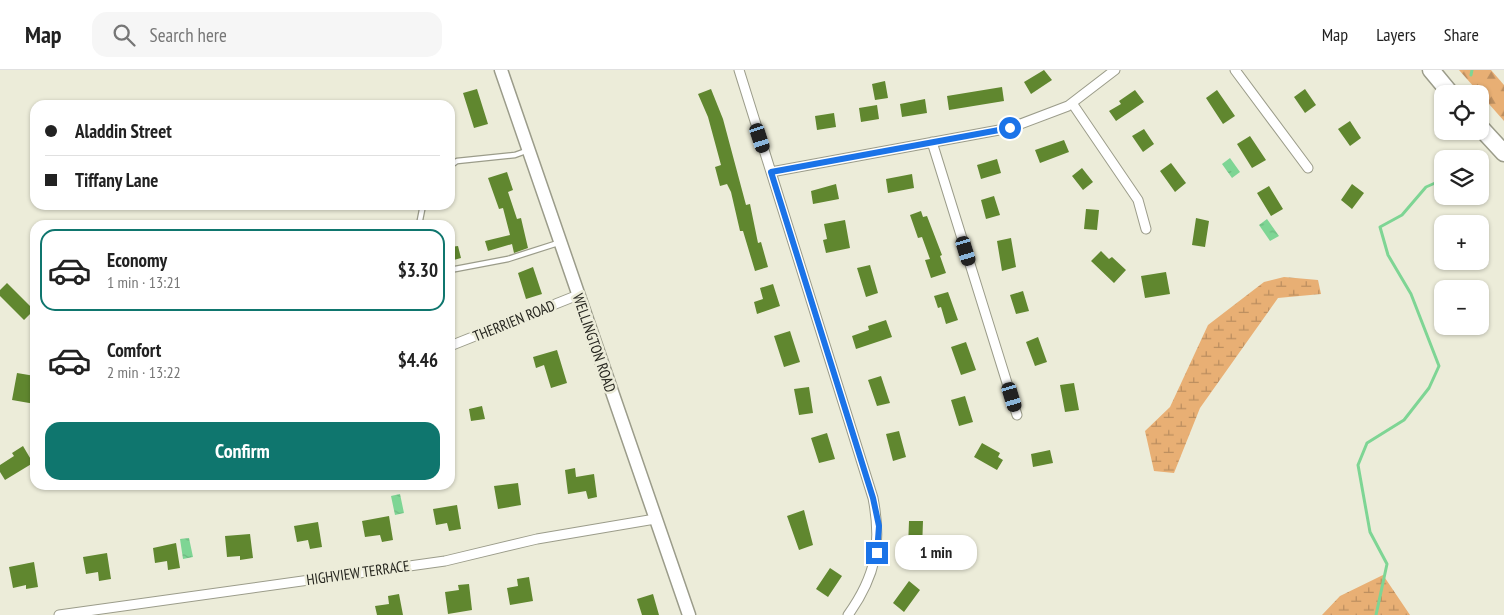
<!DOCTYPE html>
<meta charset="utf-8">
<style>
body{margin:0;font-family:"PT Sans Narrow",sans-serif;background:#f6f6f6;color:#222;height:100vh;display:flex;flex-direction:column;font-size:19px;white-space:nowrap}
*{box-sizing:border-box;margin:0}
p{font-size:16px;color:#767676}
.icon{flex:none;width:28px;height:28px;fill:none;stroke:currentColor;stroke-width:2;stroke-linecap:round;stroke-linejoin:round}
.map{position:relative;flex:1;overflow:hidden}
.panel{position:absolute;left:30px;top:150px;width:425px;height:270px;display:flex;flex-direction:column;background:#fff;border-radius:15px;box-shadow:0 1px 4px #0004}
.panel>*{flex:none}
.banner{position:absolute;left:30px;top:30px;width:425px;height:110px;border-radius:15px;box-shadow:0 1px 4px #0004;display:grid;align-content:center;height:110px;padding:0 15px;background:#fff}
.fabs{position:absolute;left:1434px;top:15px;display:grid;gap:10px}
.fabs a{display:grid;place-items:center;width:55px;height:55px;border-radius:10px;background:#fff;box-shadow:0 1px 4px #0004;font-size:25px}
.end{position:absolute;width:22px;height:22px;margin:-11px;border:6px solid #1a73e8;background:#fff;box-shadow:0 0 0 2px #fff}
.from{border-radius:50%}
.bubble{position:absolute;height:35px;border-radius:15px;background:#fff;box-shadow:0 1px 4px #0004;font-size:16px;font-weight:700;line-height:35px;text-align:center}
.car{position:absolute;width:15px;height:30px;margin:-15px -8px;border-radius:6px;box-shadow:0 0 4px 1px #0007;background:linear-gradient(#222 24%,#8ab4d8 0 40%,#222 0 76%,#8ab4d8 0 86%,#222 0)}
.banner b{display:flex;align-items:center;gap:18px;height:48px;font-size:19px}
.banner b+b{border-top:1px solid #e0e0e0}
.banner i{width:12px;height:12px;background:#222}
ul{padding:9px 0 0;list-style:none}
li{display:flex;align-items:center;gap:15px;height:82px;margin:0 10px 8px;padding:0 5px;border:2px solid transparent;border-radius:15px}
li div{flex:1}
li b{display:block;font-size:19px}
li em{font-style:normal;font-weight:700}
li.current{border-color:#0f766e}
li>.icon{width:45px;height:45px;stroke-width:1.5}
.button{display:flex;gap:10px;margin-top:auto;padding:10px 15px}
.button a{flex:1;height:58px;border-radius:15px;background:#0f766e;color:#fff;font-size:20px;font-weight:700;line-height:58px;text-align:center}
header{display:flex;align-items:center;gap:30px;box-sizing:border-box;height:70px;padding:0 25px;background:#fff;border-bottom:1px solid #e0e0e0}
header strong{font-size:24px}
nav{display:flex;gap:28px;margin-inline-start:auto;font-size:18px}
.search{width:350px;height:45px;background:#f6f6f6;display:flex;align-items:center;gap:12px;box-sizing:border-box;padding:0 18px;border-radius:15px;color:#767676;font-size:19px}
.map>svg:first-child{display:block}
.forest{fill:url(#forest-firs)}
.wetland{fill:url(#wetland-marsh)}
.water{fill:url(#water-ripples)}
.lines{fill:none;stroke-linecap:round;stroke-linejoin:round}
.stream{stroke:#7ed594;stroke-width:3}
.building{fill:#60872f}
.lane-casing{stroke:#9b9c8a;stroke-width:7}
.street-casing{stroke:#9b9c8a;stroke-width:11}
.secondary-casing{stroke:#9b9c8a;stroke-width:15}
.highway-casing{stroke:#9b9c8a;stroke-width:19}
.lane{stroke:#fff;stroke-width:4.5}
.street{stroke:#fff;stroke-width:9}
.secondary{stroke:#fff;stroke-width:12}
.highway{stroke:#fff;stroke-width:16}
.route{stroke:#1a73e8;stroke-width:6}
.labels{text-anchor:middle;stroke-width:5;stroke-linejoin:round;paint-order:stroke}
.street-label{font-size:15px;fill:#272720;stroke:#ececd9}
</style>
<header>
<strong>Map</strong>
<div class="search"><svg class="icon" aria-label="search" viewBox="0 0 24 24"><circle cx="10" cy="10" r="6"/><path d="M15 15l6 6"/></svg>Search here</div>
<nav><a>Map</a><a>Layers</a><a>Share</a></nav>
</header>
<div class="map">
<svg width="1504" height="545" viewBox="0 0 1504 545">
<defs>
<pattern id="forest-firs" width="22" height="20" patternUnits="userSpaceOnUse" patternTransform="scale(1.25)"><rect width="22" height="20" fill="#e8af74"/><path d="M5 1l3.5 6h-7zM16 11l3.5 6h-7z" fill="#bc8e5f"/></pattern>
<pattern id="wetland-marsh" width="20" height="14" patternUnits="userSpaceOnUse" patternTransform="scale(1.25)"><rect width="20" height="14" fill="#e8af74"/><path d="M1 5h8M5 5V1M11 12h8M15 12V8" fill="none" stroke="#bc8e5f"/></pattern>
<pattern id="water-ripples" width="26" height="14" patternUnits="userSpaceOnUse" patternTransform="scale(1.25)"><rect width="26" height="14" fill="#7ed594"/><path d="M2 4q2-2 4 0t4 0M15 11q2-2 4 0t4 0" fill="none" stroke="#6db77f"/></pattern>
</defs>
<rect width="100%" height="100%" fill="#ececd9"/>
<path class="forest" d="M1459 0H1491L1504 15V51Z"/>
<path class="wetland" d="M1284 207 1318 210 1321 224 1278 228 1200 338 1174 403 1154 401 1145 361 1170 337 1208 255 1264 212Z
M1383 505 1410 545H1322L1340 526Z"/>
<path class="water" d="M1230 88 1240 102 1232 108 1222 94Z
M1267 149 1279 166 1270 171 1259 155Z
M400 424 404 443 395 445 391 426Z
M189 468 193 487 183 489 180 469Z"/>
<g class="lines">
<path class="stream" d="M1471 5 1472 0
M1376 545 1387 494 1370 462 1358 395 1367 373 1404 350 1429 318 1439 296 1411 224 1388 185 1380 157 1402 145 1426 117 1442 110"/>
</g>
<path class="building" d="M1044 0 1052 10 1031 24 1024 12Z
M885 11 888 28 875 30 872 14Z
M1002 17 1004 31 949 40 947 26Z
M477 19 488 54 474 58 463 23Z
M711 19 723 49 746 135 750 134 758 173 761 172 768 197 755 201 743 161H740L731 122 727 114 720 116 715 97 721 95 708 47 698 24Z
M1305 19 1316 35 1305 43 1294 27Z
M1135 20 1144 32 1116 51 1109 41 1121 34 1119 31Z
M1217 20 1235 46 1223 54 1206 28Z
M925 29 927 43 902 47 900 34Z
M877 35 879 49 861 52 859 38Z
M834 43 836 57 817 60 815 46Z
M1350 51 1361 68 1350 76 1338 59Z
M1144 59 1154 74 1143 82 1132 66Z
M1250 66 1266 90 1252 98 1237 74Z
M1064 70 1069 82 1040 93 1035 80Z
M997 89 1001 103 981 109 977 95Z
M1171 93 1186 113 1175 122 1160 101Z
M1082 98 1093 112 1083 120 1072 106Z
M507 102 513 120 508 122 517 149 521 148 528 178 514 183 512 174 488 181 485 171 510 165 503 138 499 139 488 108Z
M912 104 914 118 888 123 886 109Z
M836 114 839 129 813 134 811 121Z
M1352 114 1364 123 1352 139 1341 130Z
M1269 116 1283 139 1271 146 1257 123Z
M994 126 1000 145 986 149 981 130Z
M1086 139 1099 140 1097 160 1084 159Z
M921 141 923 147 927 146 942 185 940 186 946 203 931 208 925 190 930 189 922 167 918 168 910 145Z
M1196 148 1209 151 1205 177 1192 175Z
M845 150 850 178 826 183 823 170 827 169 824 154Z
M1011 168 1016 197 1002 201 997 171Z
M458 176 461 188 450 191V177Z
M1101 181 1109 189 1112 187 1126 200 1114 213 1091 191Z
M870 195 878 223 866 227 857 198Z
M533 197 542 224 526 229 518 203Z
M1166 202 1170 224 1145 228 1141 206Z
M7 213 34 240 24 250 0 226V220Z
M773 214 780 236 757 244 754 232 763 229 760 218Z
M1023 221 1029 241 1016 244 1010 225Z
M948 222 958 250 946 254 941 237 938 238 934 226Z
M886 250 892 267 856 279 852 266 869 260 868 256Z
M790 261 800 292 784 297 774 266Z
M1038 267 1047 292 1035 296 1026 272Z
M966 272 976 300 961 305 951 277Z
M557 280 567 313 551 318 544 295 536 298 533 287Z
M17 303 35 306V334L12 330Z
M881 306 890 333 877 336 868 310Z
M1074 313 1079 340 1065 342 1060 315Z
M809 317 813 343 799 345 794 319Z
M965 326 973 352 959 356 951 330Z
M482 336 485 349 471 351 469 339Z
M899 361 906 387 893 391 886 364Z
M827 363 835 389 819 393 811 368Z
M982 373 1000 383 998 387 1003 390 997 400 974 387Z
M23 376 33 393 5 410 0 402V395L14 386 12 383Z
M1050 380 1053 393 1033 397 1031 384Z
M575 398 576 407 594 404 597 427 588 429 586 421 568 424 565 400Z
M518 413 521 435 498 439 494 416Z
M457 435 461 459 449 461 447 453 436 455 433 439Z
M804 440 813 475 799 480 787 446Z
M389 446 393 470 382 472 380 465 365 467 362 451Z
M909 451H923L922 479 908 478Z
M318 452 322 477 310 479 308 470 297 472 294 456Z
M250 464 253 488 240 490V486L227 487 225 466Z
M176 473 180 498 168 500 167 491 155 493 153 478Z
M107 483 111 509 99 511 98 502 86 504 83 487Z
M34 492 38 517 26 519V515L13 518 9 497Z
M830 498 842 506 828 527 816 519Z
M529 507 533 531 510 535 507 518 518 516 517 509Z
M909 511 920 520 904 542 893 533Z
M469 514 472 540 448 544 445 522 459 520 458 515Z
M399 524 403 545H377L375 536 389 534 388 526Z
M653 524 659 545H642L637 529Z"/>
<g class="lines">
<g class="lane-casing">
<path id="lane" d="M450 96 457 91 515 85 526 81
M419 155 423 135
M450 200 508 189 558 173"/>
</g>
<g class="street-casing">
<path id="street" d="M739 0 873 428C882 474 876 506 848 545
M1235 0 1308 98
M1072 33 1138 130 1146 159
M932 72 1017 345
M771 102 1010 58 1068 36 1115 0
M450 276 578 225
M59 545 445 491 537 469 655 449"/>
</g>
<g class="secondary-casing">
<path id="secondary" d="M501 0 689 545"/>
</g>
<g class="highway-casing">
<path id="highway" d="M1431 0 1451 24
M1480 57 1504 83"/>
</g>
<use href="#lane" class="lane"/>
<use href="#street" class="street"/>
<use href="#secondary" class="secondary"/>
<use href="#highway" class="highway"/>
</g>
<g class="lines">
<path class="route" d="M877 483 879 456 873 428 771 102 1010 58"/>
</g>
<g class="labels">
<g class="street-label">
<text transform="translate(514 251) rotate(-22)" y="5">THERRIEN ROAD</text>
<text transform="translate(594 273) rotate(71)" y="5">WELLINGTON ROAD</text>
<text transform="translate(358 503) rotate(-8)" y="5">HIGHVIEW TERRACE</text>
</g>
</g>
</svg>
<div class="fabs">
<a><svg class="icon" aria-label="locate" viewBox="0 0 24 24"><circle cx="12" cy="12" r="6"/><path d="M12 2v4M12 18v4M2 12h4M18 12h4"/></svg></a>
<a><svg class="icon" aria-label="layers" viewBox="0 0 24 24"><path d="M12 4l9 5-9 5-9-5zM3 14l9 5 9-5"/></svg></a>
<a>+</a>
<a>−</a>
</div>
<i class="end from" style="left:1010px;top:58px"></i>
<i class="end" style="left:877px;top:483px"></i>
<div class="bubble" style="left:895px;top:465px;width:82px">1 min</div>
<i class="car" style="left:760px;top:68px;rotate:162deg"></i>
<i class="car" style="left:966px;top:181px;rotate:163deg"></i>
<i class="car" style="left:1012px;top:327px;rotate:163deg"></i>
<div class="banner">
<b><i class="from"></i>Aladdin Street</b>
<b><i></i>Tiffany Lane</b>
</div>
<section class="panel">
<ul>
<li class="current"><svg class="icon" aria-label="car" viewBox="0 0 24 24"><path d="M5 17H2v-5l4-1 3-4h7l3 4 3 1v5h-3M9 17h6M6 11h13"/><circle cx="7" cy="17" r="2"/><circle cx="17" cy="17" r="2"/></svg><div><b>Economy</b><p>1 min · 13:21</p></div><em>$3.30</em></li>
<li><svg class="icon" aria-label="car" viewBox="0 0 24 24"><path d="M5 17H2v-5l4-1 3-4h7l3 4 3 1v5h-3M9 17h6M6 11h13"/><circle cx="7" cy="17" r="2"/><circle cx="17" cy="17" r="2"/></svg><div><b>Comfort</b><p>2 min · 13:22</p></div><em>$4.46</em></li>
</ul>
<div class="button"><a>Confirm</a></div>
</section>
</div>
